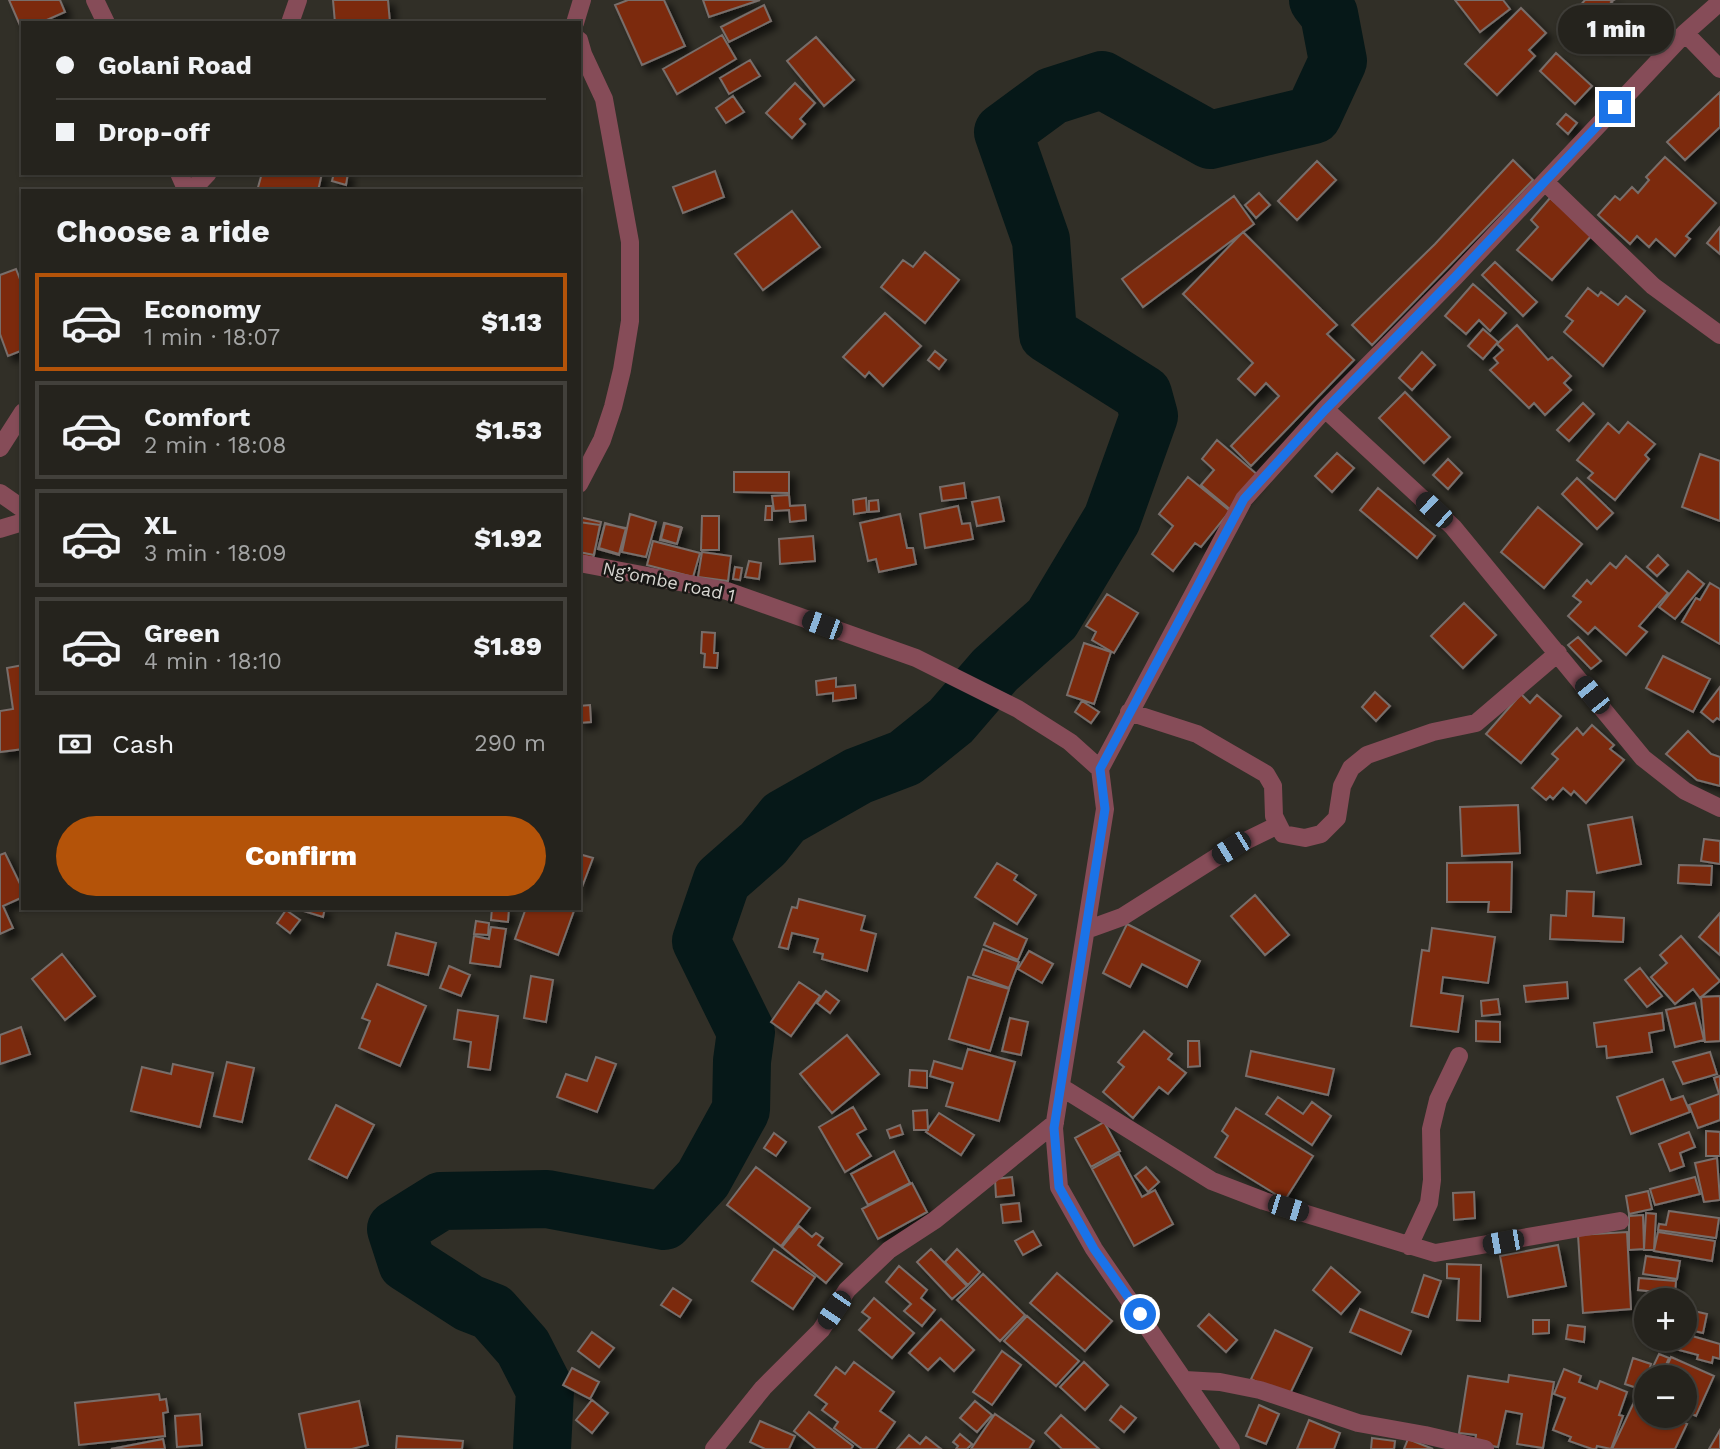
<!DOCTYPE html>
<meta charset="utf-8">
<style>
body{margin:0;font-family:"Work Sans",sans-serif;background:#312f2a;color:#f1f3f6;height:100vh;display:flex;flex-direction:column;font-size:26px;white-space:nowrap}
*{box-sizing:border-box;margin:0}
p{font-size:23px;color:#a3a4a4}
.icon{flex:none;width:38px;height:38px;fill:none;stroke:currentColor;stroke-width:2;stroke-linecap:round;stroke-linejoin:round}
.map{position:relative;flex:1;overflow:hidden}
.side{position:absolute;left:21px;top:189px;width:560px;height:721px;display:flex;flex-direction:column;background:#25231d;border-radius:0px;box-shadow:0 2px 5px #0004,0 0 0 2px #42403b}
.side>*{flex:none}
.top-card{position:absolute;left:21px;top:21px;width:560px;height:154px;border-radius:0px;box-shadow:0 2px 5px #0004,0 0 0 2px #42403b;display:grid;align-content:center;height:154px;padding:0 35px;background:#25231d}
.buttons{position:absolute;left:1634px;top:1288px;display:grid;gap:14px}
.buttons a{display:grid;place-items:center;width:63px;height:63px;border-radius:50%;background:#25231d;box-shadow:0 2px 5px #0004,0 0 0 2px #42403b;font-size:35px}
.end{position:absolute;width:32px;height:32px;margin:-16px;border:9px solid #1a73e8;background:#fff;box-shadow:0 0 0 4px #fff}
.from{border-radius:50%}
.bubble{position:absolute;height:49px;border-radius:24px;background:#25231d;box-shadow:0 2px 5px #0004,0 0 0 2px #42403b;font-size:23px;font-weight:800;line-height:49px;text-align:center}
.car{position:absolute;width:21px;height:42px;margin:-21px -10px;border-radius:9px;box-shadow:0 0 5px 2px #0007;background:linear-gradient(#222 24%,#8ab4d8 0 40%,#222 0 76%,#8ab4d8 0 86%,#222 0)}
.top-card b{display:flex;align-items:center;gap:24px;height:66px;font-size:26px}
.top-card b+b{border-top:2px solid #42403b}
.top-card i{width:18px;height:18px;background:#f1f3f6}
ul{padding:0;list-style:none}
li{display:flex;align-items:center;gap:21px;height:98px;margin:0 14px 10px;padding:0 21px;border:4px solid #42403b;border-radius:0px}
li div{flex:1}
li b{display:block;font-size:26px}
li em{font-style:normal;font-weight:800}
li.selected{border-color:#b45309}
li>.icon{width:63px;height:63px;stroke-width:1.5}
h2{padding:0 35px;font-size:32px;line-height:84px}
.pay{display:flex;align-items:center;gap:18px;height:77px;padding:0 35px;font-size:26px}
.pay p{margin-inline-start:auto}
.primary-button{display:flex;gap:14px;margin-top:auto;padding:14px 35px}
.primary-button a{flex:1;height:80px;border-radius:42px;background:#b45309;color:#fff;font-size:28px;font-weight:800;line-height:80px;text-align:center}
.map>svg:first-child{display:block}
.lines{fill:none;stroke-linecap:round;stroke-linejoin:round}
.river{stroke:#061818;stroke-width:58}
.building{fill:#7b2b0e;stroke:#786e6b;stroke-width:2;filter:url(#shadow)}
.street{stroke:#864c58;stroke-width:18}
.route{stroke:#1a73e8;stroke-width:9}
.labels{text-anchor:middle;stroke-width:5;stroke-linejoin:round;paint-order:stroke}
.street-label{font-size:18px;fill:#d7d6d1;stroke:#181714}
</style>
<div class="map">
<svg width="1720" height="1449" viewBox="0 0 1720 1449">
<defs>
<filter id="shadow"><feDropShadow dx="6" dy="6" stdDeviation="3.5" flood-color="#0009"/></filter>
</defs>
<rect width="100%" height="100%" fill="#312f27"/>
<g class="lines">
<path class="river" d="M542 1449 545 1390 523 1347 492 1312 469 1303 407 1263 396 1229 441 1201 547 1199 664 1221 703 1179 741 1110 742 1061 746 1032 701 941 722 880 763 844 784 818 858 776 905 758 951 721 995 670 1052 619 1112 519 1149 416 1143 394 1048 334 1041 240 1003 132 1052 96 1102 80 1210 140 1313 115 1338 61 1329 14 1318 0"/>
</g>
<path class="building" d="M9 0H60L65 12 40 23H23L22 30Z
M333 0H388L390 23H335Z
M628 0H664L685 46 642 65 615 5Z
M703 0H760L709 17Z
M1455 0H1503L1510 9 1480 32Z
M1585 0H1614L1611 2 1629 18 1604 46 1571 16Z
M764 5 771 21 729 42 721 27Z
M1521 8 1546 33 1529 50 1535 56 1497 95 1465 64Z
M722 35 736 59 677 94 663 69Z
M816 37 854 80 824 106 787 61Z
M1556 53 1592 86 1575 104 1540 71Z
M750 60 760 76 729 94 720 78Z
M795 83 815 103 800 119 805 124 792 138 766 113Z
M1720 92V127L1685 160 1667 142Z
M733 96 744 112 726 123 716 108Z
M1566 114 1577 123 1568 134 1557 124Z
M1665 157 1716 203 1686 236 1690 239 1675 256 1656 239 1649 247 1637 236 1630 244 1598 215 1615 196 1620 200 1632 187 1638 193 1649 180 1646 177Z
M1513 160 1533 180 1372 345 1352 325 1435 244Z
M1317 161 1336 180 1297 220 1278 201Z
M715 171 724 197 683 213 673 187Z
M262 173H322L318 191H257Z
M334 173H348L346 185 332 181Z
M1259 193 1270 205 1256 218 1245 205Z
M1234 196 1254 224 1143 307 1122 279Z
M1550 198 1592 235 1552 280 1517 250 1538 227 1531 220Z
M792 211 820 247 763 290 735 254Z
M1720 227V254L1707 243Z
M1243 232 1337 325 1327 334 1354 360 1251 466 1231 446 1279 396 1266 383 1255 395 1238 379 1253 363 1183 294Z
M925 252 959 280 925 323 881 287 903 260 913 267Z
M1495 262 1537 302 1523 316 1482 275Z
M16 269 23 287V350L8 356 0 334V275Z
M1473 284 1506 313 1490 331 1479 320 1466 334 1445 316Z
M1588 288 1598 296 1601 292 1618 305 1626 296 1645 311 1603 366 1564 332 1573 321 1566 316Z
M885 313 921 346 883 386 869 372 865 377 843 357Z
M1517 325 1548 360 1552 357 1571 376 1564 383 1571 390 1545 415 1534 403 1529 408 1490 370 1498 363 1494 358 1503 350 1497 344Z
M1483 329 1498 342 1483 359 1468 346Z
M935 351 946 360 939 369 928 360Z
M1422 352 1435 365 1412 390 1399 378Z
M1405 392 1450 437 1424 463 1379 418Z
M1583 403 1594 414 1569 441 1557 430Z
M1628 422 1655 444 1645 455 1649 459 1615 500 1588 478 1593 473 1577 460 1608 423 1619 433Z
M1217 440 1259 476 1231 510 1201 485 1214 470 1202 459Z
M1337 453 1354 468 1332 492 1315 476Z
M1700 454 1720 461V521L1682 507Z
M1448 459 1462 473 1448 489 1433 475Z
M734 472H789V493L734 492Z
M1188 477 1230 511 1201 547 1195 543 1173 571 1152 554 1173 526 1159 514Z
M1577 478 1613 513 1597 529 1562 494Z
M964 483 966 498 942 501 940 487Z
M1378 488 1435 536 1417 558 1360 510Z
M789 495 790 506 805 505 806 520 790 522 789 510 774 511 772 496Z
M999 497 1004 521 977 526 972 502Z
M866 498 867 512 854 514 853 500Z
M878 500 879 511 869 512V501Z
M766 506H772V520H765Z
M958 506 962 524 970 523 973 539 925 548 920 514Z
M1538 507 1582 544 1544 588 1501 552Z
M630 514 656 522 646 557 622 552Z
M900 514 907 548H913L916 564 879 572 876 559 868 561 860 523Z
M702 516H719V550H701Z
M579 517 601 522 593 558 579 555Z
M579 522 600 525 594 555 579 552Z
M605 523 626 529 619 555 598 549Z
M664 523 681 527 677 544 660 540Z
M665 523 682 528 677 544 661 539Z
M605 524 626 528 619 554 599 548Z
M813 536 815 561 780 564 779 539Z
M653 541 700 553 693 577 647 565Z
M702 552 731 556 728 581 698 577Z
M1658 555 1668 565 1657 576 1647 567Z
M1626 556 1668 593 1639 626 1647 632 1626 655 1595 627 1588 634 1568 616 1581 602 1573 596 1587 580 1591 584 1610 563 1616 568Z
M749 561 761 563 759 579 745 577Z
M735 567 742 568 740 580 733 579Z
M1688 571 1704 584 1675 619 1659 607Z
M1710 583 1720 589V644L1682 622 1696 598 1700 600Z
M1107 594 1138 613 1114 653 1092 640 1096 632 1086 626Z
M1464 603 1496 635 1463 668 1431 636Z
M702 632 715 633 714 653H718L717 668 704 667 705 654 701 653Z
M1578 637 1601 661 1591 669 1568 645Z
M1084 643 1111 652 1094 704 1067 695Z
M1663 656 1710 679 1693 712 1646 688Z
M23 665V749L0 752V711L13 709 7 668Z
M836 678V687L855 685 856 698 833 701V693L817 695 816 681Z
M1720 687V720L1717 718 1713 722 1701 712Z
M1375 692 1390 706 1376 721 1362 707Z
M1521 694 1530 703 1537 695 1561 716 1521 763 1486 734Z
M1082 701 1099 712 1091 723 1075 712Z
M590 705 591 722 579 723V706Z
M1592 725 1614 745 1610 749 1624 760 1586 803 1574 791 1571 795 1563 788 1553 799 1550 796 1546 800 1532 788 1558 759 1552 754 1577 728 1583 735Z
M1688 731 1711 754 1720 757V786L1697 780 1666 754Z
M1518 805 1520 853 1462 856 1460 807Z
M1632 817 1641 864 1597 873 1588 825Z
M1704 839 1720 841V864L1701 861Z
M5 853 23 890V897L3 906 13 928 0 934V855Z
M579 854 593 858 579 895Z
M1512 862 1511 912H1488L1489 902H1447V863Z
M997 863 1017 875 1014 880 1036 895 1017 924 975 897Z
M1679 865 1712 866 1711 885 1678 883Z
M1567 891 1594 892 1593 916 1624 918 1623 942 1550 939 1551 915 1566 916Z
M1255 895 1289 935 1265 955 1231 916Z
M799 899 865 916 861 930 876 934 867 971 822 959 823 954 814 952 818 939 792 933 788 949 779 947 792 907 797 908Z
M294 908H325L323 917Z
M492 908H509L508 922 491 920Z
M526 908H575L558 955 515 939Z
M286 910 300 920 290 933 277 923Z
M1720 913V955L1699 937Z
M476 921 489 923 488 935 474 934Z
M994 923 1027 939 1018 960 984 945Z
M1127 924 1200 961 1187 987 1142 964 1130 987 1103 973Z
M491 927 506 929 500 967 470 963 474 936 489 939Z
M1432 928 1495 937 1488 983 1443 977 1441 993 1463 996 1458 1032 1411 1026 1422 950 1429 951Z
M396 933 436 943 428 975 388 965Z
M1681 936 1720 981 1700 998 1693 989 1675 1004 1651 977 1667 963 1660 955Z
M983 949 1019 962 1009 988 973 975Z
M1029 951 1053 964 1042 983 1018 969Z
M62 954 95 996 65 1020 32 979Z
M449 966 470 975 461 996 440 988Z
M1640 968 1662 996 1647 1007 1625 980Z
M531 976 553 980 546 1022 524 1018Z
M968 977 1009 989 990 1051 949 1039Z
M799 982 820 996 791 1036 771 1022Z
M1567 982 1568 998 1526 1002 1524 986Z
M377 984 426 1006 400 1066 359 1048 370 1021 362 1018Z
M826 991 839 1001 830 1013 817 1003Z
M1720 996V1041L1705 1042 1701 997Z
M1498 999 1500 1014 1482 1016 1481 1001Z
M1695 1003 1704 1040 1675 1047 1666 1010Z
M458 1010 498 1016 490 1070 468 1067 471 1042 454 1039Z
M1662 1013 1664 1030 1649 1033 1652 1052 1607 1058 1606 1046 1597 1047 1594 1023Z
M1010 1018 1028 1022 1021 1055 1002 1051Z
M1476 1021 1500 1022V1042L1476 1041Z
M21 1027 30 1054 0 1064V1035Z
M1144 1031 1172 1054 1168 1059 1186 1073 1168 1094 1159 1087 1133 1118 1103 1092 1124 1067 1118 1062Z
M847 1035 879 1074 832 1113 800 1074Z
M1188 1041H1199L1200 1066 1188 1067Z
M968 1049 1015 1062 999 1121 946 1106 953 1083 930 1076 934 1061 962 1069Z
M1251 1051 1334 1069 1328 1095 1246 1076Z
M1710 1052 1717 1074 1683 1084 1673 1062Z
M596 1057 616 1064 597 1112 557 1097 566 1074 587 1081Z
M227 1062 254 1068 242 1122 214 1116Z
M173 1064 213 1073 200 1127 131 1111 142 1067 171 1074Z
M910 1070 927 1071V1088L909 1086Z
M1720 1076V1120L1698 1128 1689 1105 1719 1094 1714 1078Z
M1663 1079 1671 1100 1683 1096 1690 1112 1631 1134 1617 1097Z
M1278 1097 1303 1114 1312 1102 1331 1116 1312 1145 1266 1114Z
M336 1105 374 1125 347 1178 309 1159Z
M853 1107 866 1129 857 1134 871 1156 845 1172 819 1127Z
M1236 1108 1313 1156 1285 1200 1215 1157 1228 1136 1222 1131Z
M927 1110 928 1130H914L913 1111Z
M939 1113 974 1135 961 1155 926 1132Z
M1104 1122 1120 1151 1091 1167 1075 1138Z
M900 1125 903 1134 890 1138 887 1130Z
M1706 1131 1720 1132V1156H1706Z
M1689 1132 1695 1147 1680 1153 1684 1166 1670 1171 1659 1144Z
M774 1133 786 1142 776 1156 764 1148Z
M894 1151 910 1183 868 1205 851 1174Z
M1119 1154 1142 1197 1155 1190 1173 1224 1134 1246 1092 1169Z
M1717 1158 1720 1200 1704 1202 1695 1163Z
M756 1167 810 1208 781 1246 727 1205Z
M1146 1167 1159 1182 1148 1192 1135 1176Z
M1012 1177 1014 1195 996 1197 995 1179Z
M1695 1177 1700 1194 1655 1205 1650 1189Z
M912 1183 927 1212 878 1239 862 1209Z
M1648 1191 1652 1209 1629 1214 1626 1196Z
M1474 1192 1475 1218 1454 1220 1453 1193Z
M1019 1203 1021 1221 1003 1223 1001 1205Z
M1669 1211 1719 1218 1716 1238 1658 1230 1659 1224 1666 1225Z
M1646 1213 1656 1214 1654 1250H1644Z
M1643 1215 1644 1249 1629 1250V1216Z
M799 1226 812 1237 816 1233 823 1238 818 1245 842 1264 826 1283 782 1247Z
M1033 1231 1041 1245 1023 1255 1015 1241Z
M1627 1232 1631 1309 1583 1313 1578 1235Z
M1658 1232 1715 1241 1712 1261 1654 1251Z
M1558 1245 1566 1286 1508 1297 1500 1256Z
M774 1249 815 1277 793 1309 752 1281Z
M931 1249 967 1286 952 1299 917 1262Z
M957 1249 980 1272 968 1285 945 1262Z
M1646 1256 1680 1261 1677 1279 1643 1274Z
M1447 1264 1481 1265 1480 1321 1457 1320 1459 1279 1447 1278Z
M899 1266 927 1290 921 1298 935 1310 922 1326 904 1311 911 1304 886 1282Z
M1331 1267 1360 1292 1341 1314 1313 1290Z
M1057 1273 1112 1321 1085 1351 1030 1303Z
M983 1274 1025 1315 1000 1341 957 1300Z
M1424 1275 1441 1281 1428 1317 1412 1312Z
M1639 1278 1676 1281 1675 1294 1638 1290Z
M673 1288 691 1300 680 1317 661 1305Z
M1649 1293 1664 1294V1300H1649Z
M874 1298 914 1333 892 1358 859 1330 870 1318 862 1312Z
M1360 1309 1411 1331 1401 1354 1350 1332Z
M1685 1309 1707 1314 1703 1333 1685 1329Z
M1209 1314 1237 1340 1226 1352 1198 1326Z
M1027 1316 1079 1361 1056 1386 1004 1341Z
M941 1319 974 1350 954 1371 940 1358 928 1370 909 1353Z
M1533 1320H1549V1333L1533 1334Z
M1568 1325 1585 1327 1584 1342 1566 1339Z
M1275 1330 1312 1348 1288 1398 1251 1379Z
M592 1332 614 1348 599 1367 578 1351Z
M1685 1334 1720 1344V1359L1713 1357 1712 1363 1697 1359 1698 1355 1649 1342 1650 1339H1685Z
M1002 1351 1021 1365 992 1405 973 1392Z
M1659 1354 1669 1358 1661 1376 1651 1371Z
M1671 1357 1714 1376 1696 1416 1685 1411V1377H1662Z
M1633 1358 1651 1364 1643 1390 1625 1384Z
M854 1362 894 1392 880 1411 895 1422 876 1449H862L834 1428 838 1422 822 1410 827 1404 815 1395 836 1367 845 1374Z
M1084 1362 1108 1385 1085 1410 1060 1387Z
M572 1368 599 1382 590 1399 563 1385Z
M1564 1369 1581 1376 1579 1382 1597 1389 1600 1381 1627 1392 1619 1415 1623 1416 1611 1449 1597 1446 1596 1449H1592L1569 1441 1571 1437 1553 1430 1565 1398 1554 1394Z
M1509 1375 1554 1382 1543 1448 1517 1444 1522 1414 1506 1411 1498 1447 1475 1443 1476 1435 1459 1433 1468 1376 1508 1382Z
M159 1394 160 1400 166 1399 168 1412 163 1413 165 1436 79 1445 75 1403Z
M592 1400 608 1413 592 1433 576 1420Z
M1635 1400 1647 1405V1416H1669L1687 1424 1675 1449H1612Z
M359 1401 368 1445 352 1449H306L299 1414Z
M975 1401 992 1415 977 1432 960 1418Z
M1259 1405 1279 1414 1266 1444 1246 1436Z
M1121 1406 1136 1418 1124 1432 1110 1420Z
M809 1412 853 1446 851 1449H816L794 1431Z
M200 1414 202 1445 177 1447 175 1416Z
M995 1414 1034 1441 1029 1449H971Z
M1061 1415 1099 1449H1062L1045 1433Z
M1309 1420 1340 1433 1334 1449H1297Z
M760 1421 795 1436 789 1449H765L750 1442Z
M1720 1430V1449H1709Z
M960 1434 972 1444 967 1449H956L958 1446 953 1442Z
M909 1435 920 1444 926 1437 941 1449H897Z
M397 1436 463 1441 462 1449H396Z
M1372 1438 1395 1441 1394 1449H1371Z
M163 1439 165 1449H111Z
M1408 1439 1433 1449H1404Z"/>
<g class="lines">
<path class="street" d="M95 0 106 23
M290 23 298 0
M575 23 582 0
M1685 33 1720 69
M579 40 583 54 604 99 630 242V321L622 370 613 407 602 440 579 484
M179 173 187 191
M1545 182 1653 286 1720 335
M191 191 208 173
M1325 409 1453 527 1643 758 1685 791 1720 808
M0 448 23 412
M0 493 23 509
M0 529 23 522
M579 563 727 591 916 658 1018 709 1070 742 1100 769 1105 809 1054 1128 1059 1187 1094 1249 1231 1449
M1129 712 1197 734 1266 774 1273 786 1274 816 1283 834 1305 838 1321 834 1337 818 1342 786 1351 768 1367 755 1433 732 1476 723 1558 653
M1100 769 1244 499 1325 409 1455 277 1685 33 1720 2
M1086 930 1122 917 1231 848 1278 825
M1061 1087 1212 1181 1264 1201 1435 1253 1620 1221
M1409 1246 1429 1203 1432 1180 1431 1129 1438 1100 1459 1056
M1185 1380 1220 1382 1260 1390 1358 1423 1425 1435 1485 1449
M714 1449 763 1388 821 1330 847 1290 889 1250 935 1220 1055 1123"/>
</g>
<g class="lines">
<path class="route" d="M1140 1314 1094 1249 1059 1187 1054 1128 1105 809 1100 769 1244 499 1325 410 1455 277 1615 107"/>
</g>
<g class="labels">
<g class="street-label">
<text transform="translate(669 582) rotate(12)" y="6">Ng’ombe road 1</text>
</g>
</g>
</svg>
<div class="buttons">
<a>+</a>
<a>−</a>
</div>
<i class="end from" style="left:1140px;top:1314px"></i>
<i class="end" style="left:1615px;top:107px"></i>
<div class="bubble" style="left:1558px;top:5px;width:116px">1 min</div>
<i class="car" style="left:1434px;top:510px;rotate:313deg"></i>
<i class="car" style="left:822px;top:625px;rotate:290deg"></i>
<i class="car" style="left:1592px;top:695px;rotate:321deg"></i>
<i class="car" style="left:1231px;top:848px;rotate:238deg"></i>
<i class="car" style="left:1288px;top:1208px;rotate:107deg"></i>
<i class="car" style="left:1503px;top:1242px;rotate:260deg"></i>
<i class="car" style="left:834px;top:1310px;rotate:214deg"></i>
<div class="top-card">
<b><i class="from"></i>Golani Road</b>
<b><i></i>Drop-off</b>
</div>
<section class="side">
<h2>Choose a ride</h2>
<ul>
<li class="selected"><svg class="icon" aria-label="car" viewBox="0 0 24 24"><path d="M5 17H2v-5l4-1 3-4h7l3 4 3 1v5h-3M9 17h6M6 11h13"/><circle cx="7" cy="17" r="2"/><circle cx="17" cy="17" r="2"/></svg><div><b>Economy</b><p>1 min · 18:07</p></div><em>$1.13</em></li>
<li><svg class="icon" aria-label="car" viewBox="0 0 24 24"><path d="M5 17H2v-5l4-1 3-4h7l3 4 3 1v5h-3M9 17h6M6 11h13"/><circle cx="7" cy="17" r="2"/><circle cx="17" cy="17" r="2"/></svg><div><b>Comfort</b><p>2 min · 18:08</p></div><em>$1.53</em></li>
<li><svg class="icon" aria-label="car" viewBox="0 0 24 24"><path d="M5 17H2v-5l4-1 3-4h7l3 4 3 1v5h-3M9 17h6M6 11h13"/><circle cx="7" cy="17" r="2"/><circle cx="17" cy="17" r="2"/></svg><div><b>XL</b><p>3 min · 18:09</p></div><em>$1.92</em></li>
<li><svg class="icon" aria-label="car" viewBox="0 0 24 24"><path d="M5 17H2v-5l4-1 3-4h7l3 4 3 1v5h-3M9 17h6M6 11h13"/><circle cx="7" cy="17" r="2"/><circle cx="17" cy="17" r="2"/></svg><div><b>Green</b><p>4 min · 18:10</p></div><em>$1.89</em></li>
</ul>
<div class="pay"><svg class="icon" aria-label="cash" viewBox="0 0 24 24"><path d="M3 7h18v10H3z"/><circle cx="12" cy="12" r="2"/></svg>Cash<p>290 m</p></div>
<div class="primary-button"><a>Confirm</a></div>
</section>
</div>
